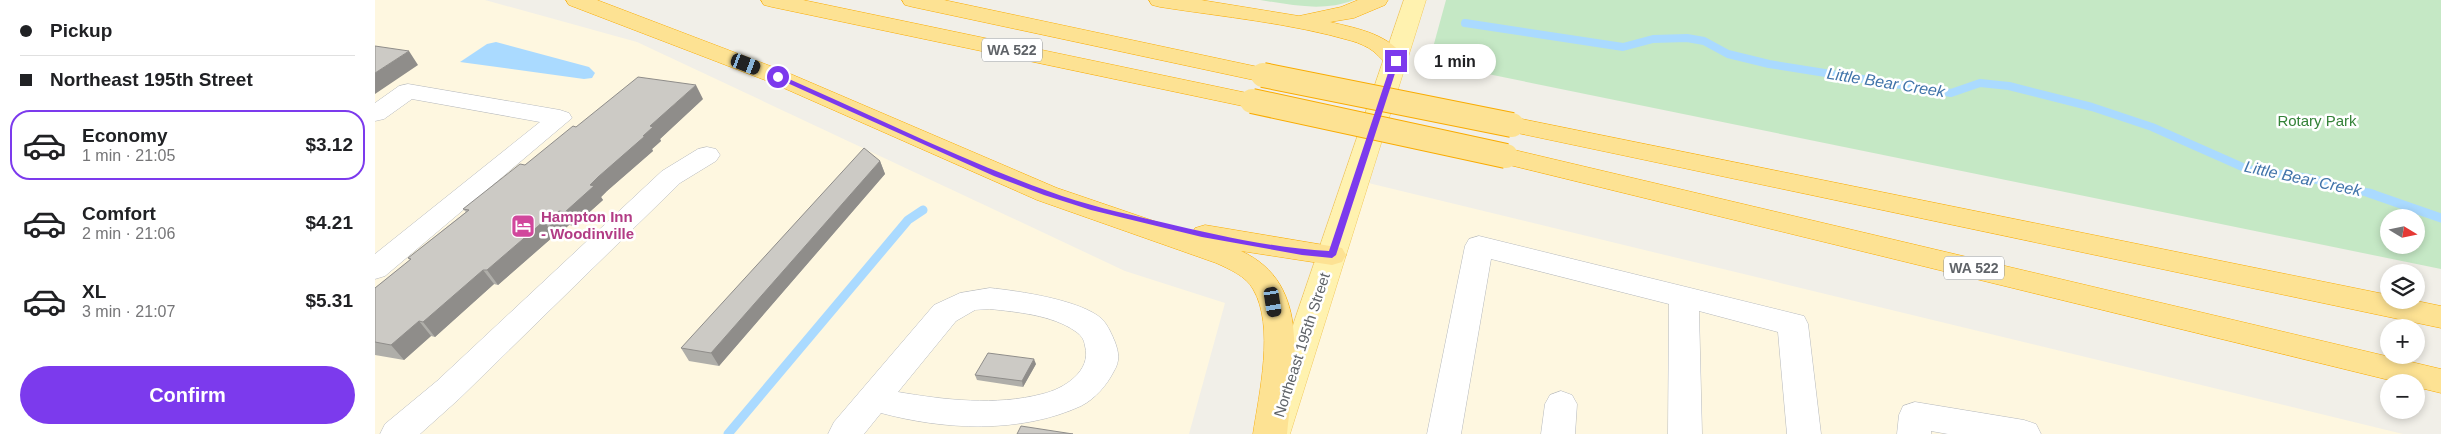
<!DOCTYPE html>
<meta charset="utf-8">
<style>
body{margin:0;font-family:Helvetica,sans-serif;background:#f2f2f2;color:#202124;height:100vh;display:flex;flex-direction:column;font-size:19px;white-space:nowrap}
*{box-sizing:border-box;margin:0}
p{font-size:16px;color:#757577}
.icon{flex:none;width:28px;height:28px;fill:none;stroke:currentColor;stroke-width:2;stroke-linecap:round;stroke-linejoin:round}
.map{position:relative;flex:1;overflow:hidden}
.sheet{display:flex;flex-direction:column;background:#fff;width:375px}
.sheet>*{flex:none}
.guide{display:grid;align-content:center;height:110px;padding:0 20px;background:#fff}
.needle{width:32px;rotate:100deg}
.buttons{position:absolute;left:2005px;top:209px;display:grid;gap:10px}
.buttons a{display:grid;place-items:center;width:45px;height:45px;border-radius:50%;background:#fff;box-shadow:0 2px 8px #0003;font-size:25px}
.end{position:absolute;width:22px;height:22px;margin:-11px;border:6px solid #7c3aed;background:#fff;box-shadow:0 0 0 2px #fff}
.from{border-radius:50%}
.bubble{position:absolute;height:35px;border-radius:18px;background:#fff;box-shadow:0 2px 8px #0003;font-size:16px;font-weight:700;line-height:35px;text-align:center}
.car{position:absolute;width:15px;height:30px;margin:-15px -8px;border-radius:6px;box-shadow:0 0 4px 1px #0007;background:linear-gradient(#222 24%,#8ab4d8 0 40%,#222 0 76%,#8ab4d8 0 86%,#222 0)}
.guide b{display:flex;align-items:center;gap:18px;height:48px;font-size:19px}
.guide b+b{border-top:1px solid #e0e0e0}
.guide i{width:12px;height:12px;background:#202124}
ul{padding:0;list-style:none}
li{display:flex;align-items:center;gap:15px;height:70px;margin:0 10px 8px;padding:0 10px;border:2px solid transparent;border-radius:20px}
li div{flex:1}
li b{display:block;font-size:19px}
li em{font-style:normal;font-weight:700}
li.selected{border-color:#7c3aed}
li>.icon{width:45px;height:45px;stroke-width:1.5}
.action{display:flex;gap:10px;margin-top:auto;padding:10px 20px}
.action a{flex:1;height:58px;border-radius:30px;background:#7c3aed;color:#fff;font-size:20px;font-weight:700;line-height:58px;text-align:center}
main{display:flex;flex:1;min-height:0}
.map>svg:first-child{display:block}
.commercial{fill:#fef7e0}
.green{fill:#c5e8c5;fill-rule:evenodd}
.water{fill:#aadaff}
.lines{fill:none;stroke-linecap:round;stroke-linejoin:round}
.stream-far1{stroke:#aadaff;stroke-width:8}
.stream{stroke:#aadaff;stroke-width:9}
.minor-casing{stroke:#b5b8bc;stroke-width:1}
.major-casing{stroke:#f2c960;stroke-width:1}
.highway-casing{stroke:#f9ab00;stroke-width:1}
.minor{fill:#fff;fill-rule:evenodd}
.major{fill:#fff2af;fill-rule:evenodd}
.highway{fill:#fde293;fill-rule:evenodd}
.highway-bridge-casing{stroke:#f9ab00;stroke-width:26;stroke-linecap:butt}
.highway-bridge{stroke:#fde293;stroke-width:24}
.wall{fill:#afaea9}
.shaded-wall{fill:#8f8d8a}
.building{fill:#cccac5;stroke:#8f8d8a}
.route{fill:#7c3aed}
.labels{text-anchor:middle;stroke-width:5;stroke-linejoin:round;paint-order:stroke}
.shield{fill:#fff;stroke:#8f9295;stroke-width:1}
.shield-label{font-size:14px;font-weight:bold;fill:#5f6368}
.park-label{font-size:15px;fill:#348238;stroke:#fff}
.hotel-label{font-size:15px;font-weight:bold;fill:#b23c85;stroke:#fff;text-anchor:start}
.street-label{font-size:15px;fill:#5f6368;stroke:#fff}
.water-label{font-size:16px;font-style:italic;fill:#4174aa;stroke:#fff}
</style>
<main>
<section class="sheet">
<div class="guide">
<b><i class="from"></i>Pickup</b>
<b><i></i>Northeast 195th Street</b>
</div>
<ul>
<li class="selected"><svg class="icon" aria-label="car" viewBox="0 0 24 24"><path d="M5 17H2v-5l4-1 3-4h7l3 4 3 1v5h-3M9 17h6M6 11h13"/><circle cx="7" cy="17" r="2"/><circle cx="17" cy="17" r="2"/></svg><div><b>Economy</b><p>1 min · 21:05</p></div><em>$3.12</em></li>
<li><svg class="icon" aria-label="car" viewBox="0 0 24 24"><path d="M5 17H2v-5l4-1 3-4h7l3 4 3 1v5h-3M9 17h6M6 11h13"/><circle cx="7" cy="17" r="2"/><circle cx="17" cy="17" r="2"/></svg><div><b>Comfort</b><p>2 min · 21:06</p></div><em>$4.21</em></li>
<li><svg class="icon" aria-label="car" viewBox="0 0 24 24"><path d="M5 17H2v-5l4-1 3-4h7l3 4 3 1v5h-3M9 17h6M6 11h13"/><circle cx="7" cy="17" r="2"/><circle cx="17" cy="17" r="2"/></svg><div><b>XL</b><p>3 min · 21:07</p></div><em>$5.31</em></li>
</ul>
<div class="action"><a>Confirm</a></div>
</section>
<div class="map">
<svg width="2066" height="434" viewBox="0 0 2066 434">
<rect width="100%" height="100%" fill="#f1efe8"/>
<path class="commercial" d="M0 0H110L262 42 750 271 850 303 814 434H0Z
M981 180 2028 434H895Z"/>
<path class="green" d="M885 0H979C948 12 917 5 885 0Z
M1071 0H2066V269L1054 62ZM2014 218H2041V245H2014Z"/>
<path class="water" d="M121 42 214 67 220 73 217 78 209 79 85 62 112 44Z"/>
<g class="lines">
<path class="stream-far1" d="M1090 23 1248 47 1278 39 1312 38 1329 41 1353 54 1394 64 1576 93 1605 83 1634 86 1717 107 1777 127 1872 169 1934 178 1998 194"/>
<path class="stream" d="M1994 193 2066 218
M353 434 533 220 548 210"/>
<g class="minor-casing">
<path id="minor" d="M33 84 185 110 194 113 197 118 10 276 0 279V254L165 122 37 99 9 119 0 121V103L24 86Z
M332 147 341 149 345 155 341 161 305 183 84 399 45 434H5L10 424 62 381 287 171 323 149Z
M1104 236 1429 316 1433 324 1446 434H1412L1403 332 1324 311 1327 434H1293L1294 304 1116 259 1086 434H1052L1090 246 1094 239Z
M615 288C644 291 706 300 727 319 733 325 737 335 740 342 744 353 745 361 739 371 732 385 720 399 706 406 645 434 569 430 506 413L489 434H453L459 422 559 305 585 293ZM615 309C642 312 677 315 700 331 706 335 709 339 710 346 717 371 689 389 667 394 621 406 570 400 523 392L581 321 600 310Z
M1186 391 1197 395 1202 404 1200 434H1166L1170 404 1175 395Z
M1540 402 1649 420 1661 424 1666 434H1573L1556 431V434H1522L1524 415 1528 406Z"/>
</g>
<g class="major-casing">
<path id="major" d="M1029 0H1051L915 434H881Z"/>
</g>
<g class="highway-casing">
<path id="highway" d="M191 0H222L411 72 682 188 817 234 820 228 830 225 967 248 971 255 967 262 957 265 866 251C939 284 918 370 912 434H878C884 394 900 326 878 289 871 276 854 269 841 263L662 200 395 82 194 5Z
M386 0H428L877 94 886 96 889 101 886 106 877 108 397 7 389 5Z
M527 0H569L888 68 896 70 900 75 896 80 888 82 538 7 530 5Z
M774 0H826L924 16 966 7 983 0H1013L1010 5 979 18 955 22C985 29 1014 34 1033 61L1029 66C1013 70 1009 60 998 51 993 47 984 43 977 41 915 23 849 17 785 7L777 5Z
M1137 117 2014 295V300H2037L2066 306V328L1128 130 1124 125 1128 120Z
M1131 148 2066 369V393L2041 387V382H2022L1122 162 1118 156 1122 150Z"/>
</g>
<use href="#minor" class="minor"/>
<use href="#major" class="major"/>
<use href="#highway" class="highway"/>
<g class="highway-bridge-casing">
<path id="highway-bridge" d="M888 75 1137 125
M877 101 1131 156"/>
</g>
<use href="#highway-bridge" class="highway-bridge"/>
</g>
<path class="wall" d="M328 99 285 139 286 141 277 149 278 151 232 191 226 197 228 200 199 226 194 225 182 236H179L123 285 119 284 60 337 56 336 29 360 0 355V288L35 260 33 258 91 212 88 209 150 165 201 127Z
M505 161 510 174 344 366 314 361 306 348Z
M661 364 648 387 602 380 600 375Z"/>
<path class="shaded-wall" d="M34 51 43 65 0 94V73Z
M321 85 328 99 285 139 286 141 277 149 278 151 232 191 226 197 228 200 199 226 190 212 223 177 268 136 275 126Z
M505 161 510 174 344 366 336 353Z
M184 211 194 225 182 236 172 221Z
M169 221 179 236 123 285 112 270Z
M108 270 119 284 60 337 48 322Z
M44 321 56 336 29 360 16 345Z
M659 359 661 364 648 387 647 381Z"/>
<path class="building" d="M0 46 34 51 0 73Z
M263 77 321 85 275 126 278 127 268 136H270L223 177 215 185 219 186 190 212 184 211 172 221H169L112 270H108L48 322 44 321 16 345 0 342V288L36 259 33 258 94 210 88 209 145 164 150 165 198 126 201 127Z
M489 148 505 161 336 353 306 348Z
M613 353 659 359 647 381 600 375Z
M646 426 698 434H642Z"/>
<path class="route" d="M1021 59 1024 61 961 255 957 258 927 255 827 237 716 210 669 195 619 176 399 77 405 75C494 114 582 158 673 191 710 205 748 213 786 222 841 235 898 248 954 251L1017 61Z"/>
<defs>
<g id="hotel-square" transform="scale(1.25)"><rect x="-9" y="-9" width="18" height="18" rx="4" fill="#d1479c" stroke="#fff"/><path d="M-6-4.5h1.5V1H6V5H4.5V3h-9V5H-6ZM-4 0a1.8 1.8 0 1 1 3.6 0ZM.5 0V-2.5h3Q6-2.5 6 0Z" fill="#fff"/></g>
</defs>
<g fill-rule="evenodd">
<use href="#hotel-square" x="148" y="226"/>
</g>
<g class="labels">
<g class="shield">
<rect x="607" y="38.5" width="60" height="23" rx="4"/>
<rect x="1569" y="256.5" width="60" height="23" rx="4"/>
</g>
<g class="shield-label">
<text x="637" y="55">WA 522</text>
<text x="1599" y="273">WA 522</text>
</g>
<g class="park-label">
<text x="1942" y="126">Rotary Park</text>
</g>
<g class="hotel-label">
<text x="166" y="222">Hampton Inn<tspan x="166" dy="17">- Woodinville</tspan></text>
</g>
<g class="street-label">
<text transform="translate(927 345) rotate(-72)" y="5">Northeast 195th Street</text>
</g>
<g class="water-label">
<text transform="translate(1511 82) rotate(9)" y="6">Little Bear Creek</text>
<text transform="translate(1928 178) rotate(12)" y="6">Little Bear Creek</text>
</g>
</g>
</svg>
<div class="buttons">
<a><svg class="needle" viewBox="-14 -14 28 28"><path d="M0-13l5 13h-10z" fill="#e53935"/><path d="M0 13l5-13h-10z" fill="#757577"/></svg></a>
<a><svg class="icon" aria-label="layers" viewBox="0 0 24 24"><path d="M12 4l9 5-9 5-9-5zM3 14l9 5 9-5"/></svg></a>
<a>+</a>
<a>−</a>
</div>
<i class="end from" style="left:403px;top:77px"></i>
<i class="end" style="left:1021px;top:61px"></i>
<div class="bubble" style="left:1039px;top:44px;width:82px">1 min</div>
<i class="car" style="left:371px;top:64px;rotate:111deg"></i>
<i class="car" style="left:898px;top:302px;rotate:171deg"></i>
</div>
</main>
